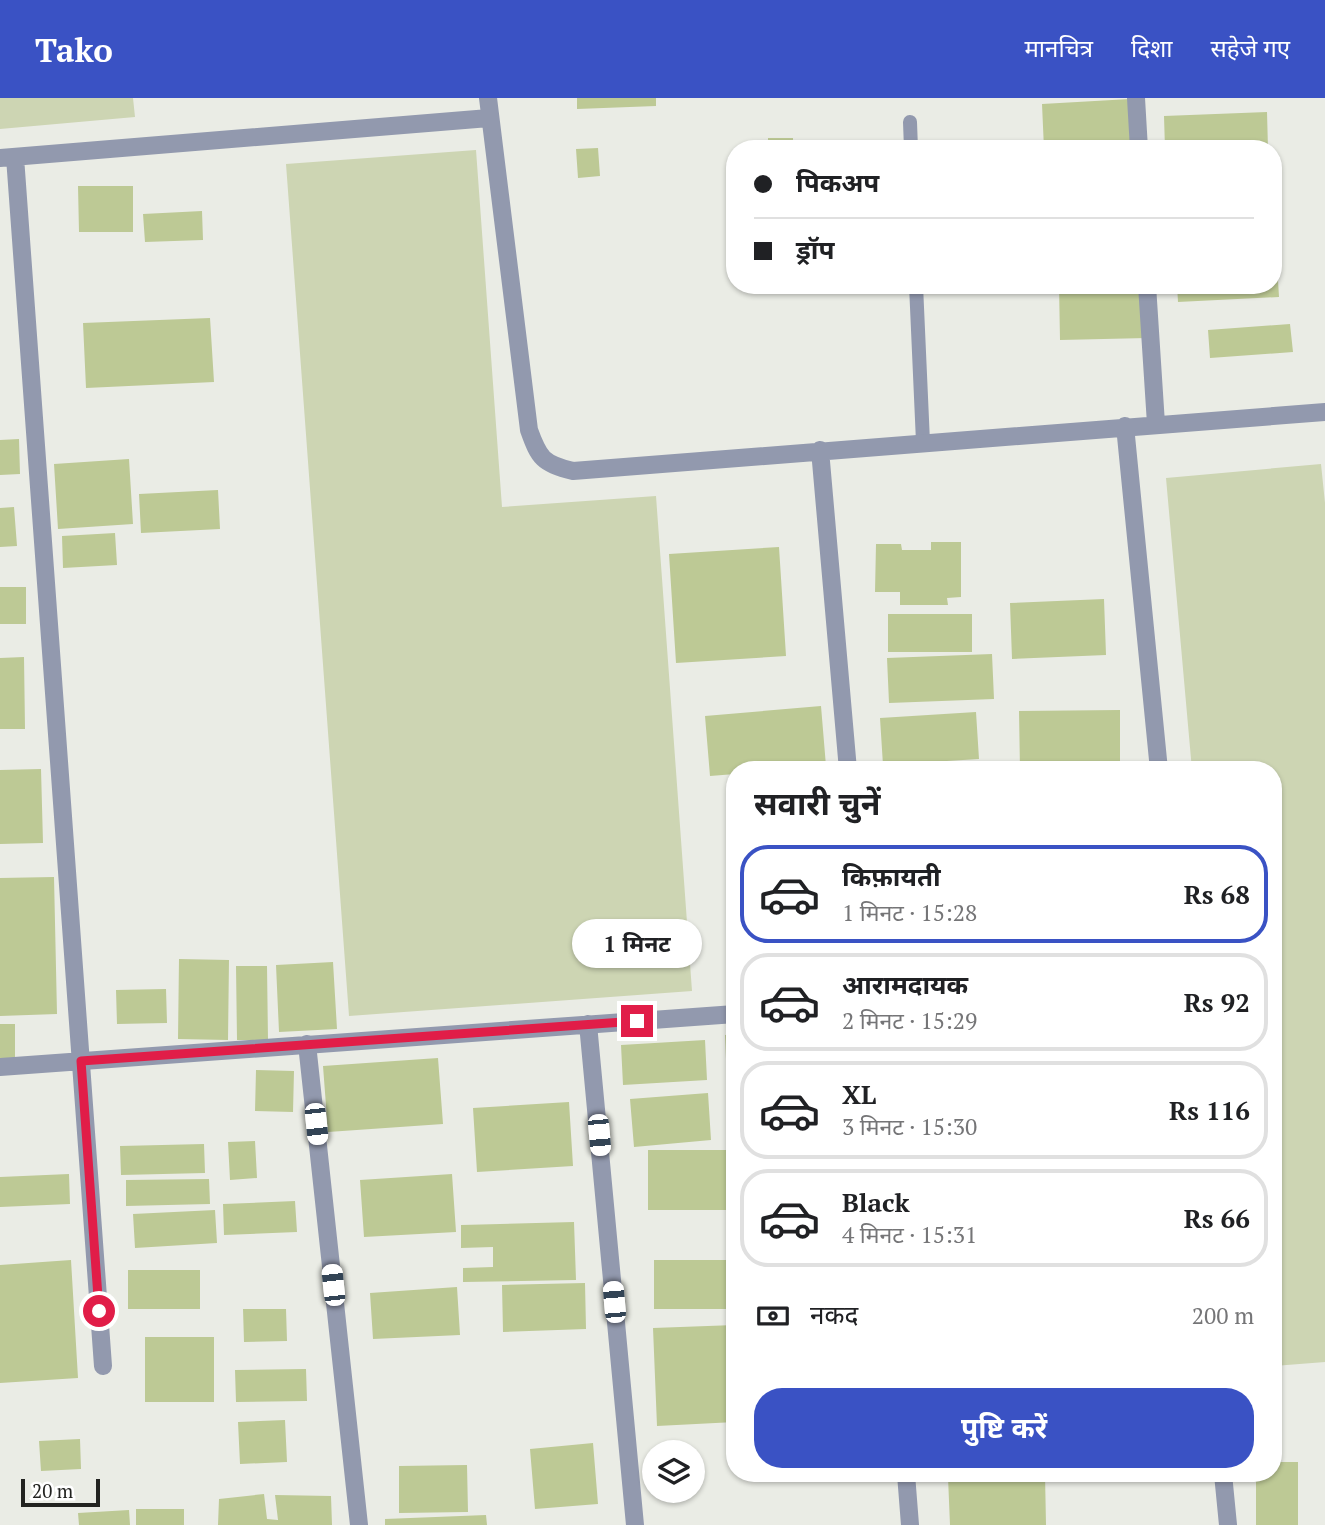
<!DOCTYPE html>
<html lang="hi">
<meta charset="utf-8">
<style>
body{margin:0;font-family:"PT Serif","Noto Sans Devanagari",serif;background:#f6f6f6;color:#202124;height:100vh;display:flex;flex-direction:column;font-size:26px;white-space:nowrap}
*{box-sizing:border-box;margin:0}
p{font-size:23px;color:#757577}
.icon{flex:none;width:38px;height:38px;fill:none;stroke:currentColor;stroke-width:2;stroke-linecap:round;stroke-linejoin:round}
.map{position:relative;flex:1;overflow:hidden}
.side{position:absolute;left:726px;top:663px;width:556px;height:721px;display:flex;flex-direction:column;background:#fff;border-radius:28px;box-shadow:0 2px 5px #0004}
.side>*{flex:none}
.hud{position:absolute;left:726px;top:42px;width:556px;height:154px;border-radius:28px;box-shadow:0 2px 5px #0004;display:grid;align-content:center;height:154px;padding:0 28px;background:#fff}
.fabs{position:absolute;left:642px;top:1342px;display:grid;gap:14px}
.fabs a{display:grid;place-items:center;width:63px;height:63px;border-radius:50%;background:#fff;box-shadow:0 2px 5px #0004;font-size:35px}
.scale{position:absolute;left:21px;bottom:18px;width:79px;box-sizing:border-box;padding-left:7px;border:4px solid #222320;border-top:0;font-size:19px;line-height:24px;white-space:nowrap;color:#222320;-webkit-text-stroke:5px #fff;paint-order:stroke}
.end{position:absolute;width:32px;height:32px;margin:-16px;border:9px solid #e11d48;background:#fff;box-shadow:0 0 0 4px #fff}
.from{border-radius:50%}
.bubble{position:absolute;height:49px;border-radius:24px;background:#fff;box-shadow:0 2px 5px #0004;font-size:23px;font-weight:700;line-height:49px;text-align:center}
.car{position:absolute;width:21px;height:42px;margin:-21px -10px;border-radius:9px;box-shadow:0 0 5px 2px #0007;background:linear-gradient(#fff 24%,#345 0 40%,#fff 0 76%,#345 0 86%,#fff 0)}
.hud b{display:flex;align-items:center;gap:24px;height:66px;font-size:26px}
.hud b+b{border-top:2px solid #e0e0e0}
.hud i{width:18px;height:18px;background:#202124}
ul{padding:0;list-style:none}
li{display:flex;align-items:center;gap:21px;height:98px;margin:0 14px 10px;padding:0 14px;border:4px solid #e0e0e0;border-radius:28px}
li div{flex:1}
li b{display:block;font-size:26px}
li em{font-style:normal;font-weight:700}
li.on{border-color:#3a52c4}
li>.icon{width:63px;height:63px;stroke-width:1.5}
h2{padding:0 28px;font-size:32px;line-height:84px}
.pay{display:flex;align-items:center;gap:18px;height:77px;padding:0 28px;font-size:26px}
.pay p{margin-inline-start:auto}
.primary-button{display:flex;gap:14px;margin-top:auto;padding:14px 28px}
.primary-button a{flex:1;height:80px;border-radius:28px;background:#3a52c4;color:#fff;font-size:28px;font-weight:700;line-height:80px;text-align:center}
header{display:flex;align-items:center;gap:42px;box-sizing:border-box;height:98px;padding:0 35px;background:#3a52c4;color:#fff}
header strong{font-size:33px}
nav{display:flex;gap:38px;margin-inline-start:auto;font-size:24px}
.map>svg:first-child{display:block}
.green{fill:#cdd5b3}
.building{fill:#bdc995}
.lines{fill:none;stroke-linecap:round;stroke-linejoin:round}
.service{stroke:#9299ae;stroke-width:14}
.minor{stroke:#9299ae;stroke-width:18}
.route{stroke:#e11d48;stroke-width:9}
</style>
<header>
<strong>Tako</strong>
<nav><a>मानचित्र</a><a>दिशा</a><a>सहेजे गए</a></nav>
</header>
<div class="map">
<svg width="1325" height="1427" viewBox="0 0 1325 1427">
<rect width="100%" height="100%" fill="#eaece5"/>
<path class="green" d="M0 0H133L135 19 0 31Z
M476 52 502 409 656 398 692 893 349 918 286 66Z
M1321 366 1325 405V1264L1274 1268V672H1192L1166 380Z"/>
<path class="building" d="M577 0H656V8L577 11Z
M1130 1 1133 51H1044L1042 6Z
M1267 14 1268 51H1165L1164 18Z
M768 40H793V51H768Z
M598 50 600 78 578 80 576 51Z
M735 71V106H729V72Z
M1279 78 1281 111H1274V79Z
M78 88H133V134H79Z
M202 113 203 142 145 144 143 116Z
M1277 165 1279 199 1178 204 1177 187H1274V166Z
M1059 187H1146L1147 240 1060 242Z
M210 220 214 284 86 290 83 225Z
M1290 226 1293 254 1210 260 1208 232Z
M19 341 20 376 0 377V342Z
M129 361 133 426 58 431 54 366Z
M218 392 220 431 141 435 139 396Z
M14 409 17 448 0 449V410Z
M115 435 117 467 63 470 62 438Z
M931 444H961V499L947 500 948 507H900V494H875L876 446H901L902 452H931Z
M779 449 786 558 676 565 669 456Z
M0 489H26V526H0Z
M1104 501 1106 557 1012 561 1010 505Z
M888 516H972V554H888Z
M992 556 994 601 889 605 887 560Z
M24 559 25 631H0V560Z
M821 608 826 668 775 672H735V676L710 678 705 618Z
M1120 612V672H1020L1019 613Z
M976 614 979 661 883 667 880 620Z
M987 666V672H891V670Z
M41 671 43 745 0 746V672Z
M54 779 57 916 0 918V780Z
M179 861 229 862 228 942 178 941Z
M333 864 337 931 279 934 276 867Z
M236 868H267L268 942H237Z
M166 891 167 925 117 926 116 892Z
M0 926H15V963H0Z
M735 936V985H727L725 937Z
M705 942 707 982 623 987 621 947Z
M438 960 443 1026 328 1034 323 968Z
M256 972 294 973 293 1014 255 1013Z
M708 995 711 1042 634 1049 630 1001Z
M569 1004 573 1068 477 1074 473 1010Z
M255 1043 257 1080 230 1082 228 1044Z
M204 1046 205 1075 121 1077 120 1048Z
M648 1052H727V1112H648Z
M69 1076 70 1106 0 1109V1079Z
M452 1076 456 1134 364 1139 360 1082Z
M209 1081 210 1106 126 1108V1082Z
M295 1103 297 1134 224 1137 223 1106Z
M215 1112 217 1145 135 1150 133 1116Z
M574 1124 576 1182 463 1184V1170L493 1169V1149L461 1150V1127Z
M71 1162 78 1280 0 1285V1167Z
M654 1162H735V1211H654Z
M128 1172H200V1211H128Z
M585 1185 586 1231 503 1234 502 1187Z
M457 1189 460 1237 373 1241 370 1195Z
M243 1211H286L287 1243 244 1244Z
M735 1227V1324L657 1328 653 1230Z
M145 1239H214V1304H145Z
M306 1271 307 1303 236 1304 235 1272Z
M285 1322 287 1364 240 1366 238 1324Z
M80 1341 81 1371 41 1373 39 1343Z
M593 1345 598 1406 535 1411 530 1351Z
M1274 1364H1298V1427H1256V1376H1274Z
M467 1367 468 1414 399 1415V1368Z
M1045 1376 1046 1427H950L948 1379Z
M264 1396 267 1421 278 1422 275 1397 331 1398 332 1427H218L219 1401Z
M136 1411H184V1427H136Z
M129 1412 130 1427H79L78 1415Z
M486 1417 487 1427H385V1421Z"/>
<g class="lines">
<path class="service" d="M910 24 911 51
M916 187 923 344"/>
<path class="minor" d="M488 0 529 332C539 360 543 366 573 373L1325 314
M1136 0 1139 51
M15 59 103 1268
M0 60 489 20
M1147 187 1156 326
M1125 328 1159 672
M820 352 848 672
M588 926 635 1427
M307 946 359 1427
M0 969 735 916
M906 1376 910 1427
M1223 1376 1228 1427"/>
</g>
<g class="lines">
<path class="route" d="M99 1213 81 963 637 923"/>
</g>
</svg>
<div class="fabs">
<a><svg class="icon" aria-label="layers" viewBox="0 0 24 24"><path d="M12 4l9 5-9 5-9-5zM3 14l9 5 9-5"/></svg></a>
</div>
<div class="scale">20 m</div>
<i class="end from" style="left:99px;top:1213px"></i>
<i class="end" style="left:637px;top:923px"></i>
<div class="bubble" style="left:572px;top:821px;width:130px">1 मिनट</div>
<i class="car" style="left:316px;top:1026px;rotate:174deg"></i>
<i class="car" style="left:599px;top:1037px;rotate:175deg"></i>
<i class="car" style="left:333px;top:1187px;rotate:354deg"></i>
<i class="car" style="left:614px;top:1204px;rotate:355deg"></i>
<div class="hud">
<b><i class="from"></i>पिकअप</b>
<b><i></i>ड्रॉप</b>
</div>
<section class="side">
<h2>सवारी चुनें</h2>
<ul>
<li class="on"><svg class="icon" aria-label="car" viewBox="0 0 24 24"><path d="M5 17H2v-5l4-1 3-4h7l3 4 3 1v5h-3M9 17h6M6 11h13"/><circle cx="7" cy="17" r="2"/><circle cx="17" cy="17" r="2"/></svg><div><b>किफ़ायती</b><p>1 मिनट · 15:28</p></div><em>Rs 68</em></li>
<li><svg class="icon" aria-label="car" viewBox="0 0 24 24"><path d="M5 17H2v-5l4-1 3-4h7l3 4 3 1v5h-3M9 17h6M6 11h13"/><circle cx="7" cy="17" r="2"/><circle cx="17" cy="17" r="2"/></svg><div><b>आरामदायक</b><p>2 मिनट · 15:29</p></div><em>Rs 92</em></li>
<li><svg class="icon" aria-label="car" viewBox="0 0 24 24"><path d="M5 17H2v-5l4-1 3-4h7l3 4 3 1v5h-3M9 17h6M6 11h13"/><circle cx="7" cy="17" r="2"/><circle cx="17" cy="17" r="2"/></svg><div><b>XL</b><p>3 मिनट · 15:30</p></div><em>Rs 116</em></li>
<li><svg class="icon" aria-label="car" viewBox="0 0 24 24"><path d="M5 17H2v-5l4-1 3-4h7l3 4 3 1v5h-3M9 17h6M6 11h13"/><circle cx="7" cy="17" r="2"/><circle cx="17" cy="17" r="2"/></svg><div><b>Black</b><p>4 मिनट · 15:31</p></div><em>Rs 66</em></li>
</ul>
<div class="pay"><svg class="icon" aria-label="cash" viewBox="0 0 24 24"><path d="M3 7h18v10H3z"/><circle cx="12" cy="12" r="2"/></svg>नकद<p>200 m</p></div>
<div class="primary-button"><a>पुष्टि करें</a></div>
</section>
</div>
